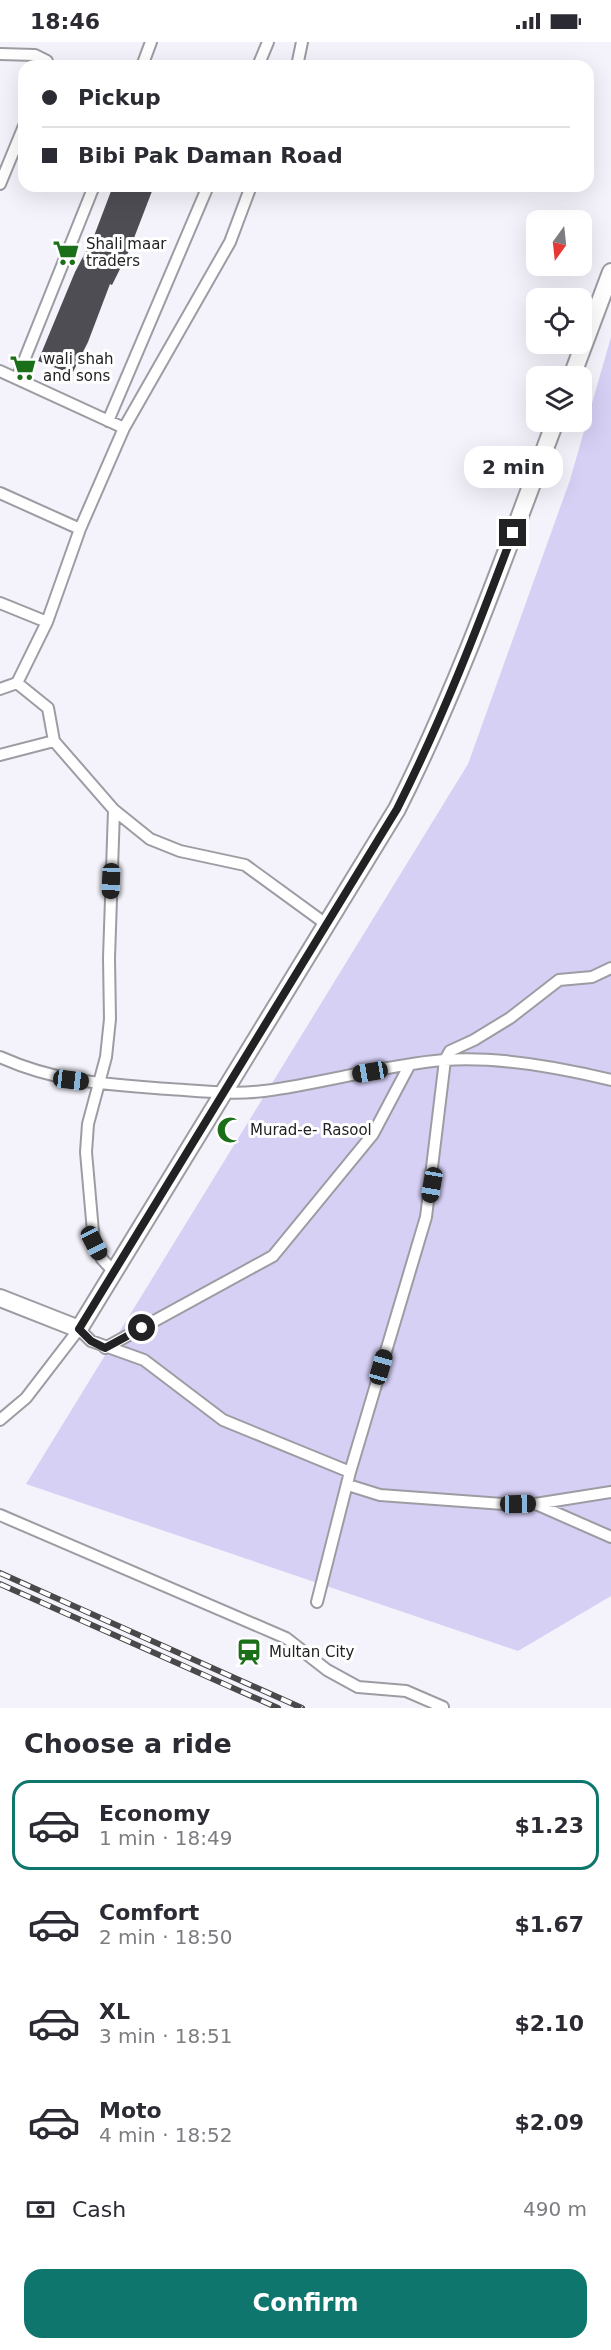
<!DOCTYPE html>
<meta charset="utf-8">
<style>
body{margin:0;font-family:"DejaVu Sans",sans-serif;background:#f2f2f3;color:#2b2b33;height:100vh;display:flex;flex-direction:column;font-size:22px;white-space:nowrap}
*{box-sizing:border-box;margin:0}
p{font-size:20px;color:#7c7c81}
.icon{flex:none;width:33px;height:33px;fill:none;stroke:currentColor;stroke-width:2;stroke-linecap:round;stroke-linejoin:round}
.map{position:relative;height:1666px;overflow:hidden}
.panel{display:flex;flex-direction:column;background:#fff;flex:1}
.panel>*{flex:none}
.guide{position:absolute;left:18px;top:18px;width:576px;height:132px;border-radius:18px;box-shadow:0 6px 24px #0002;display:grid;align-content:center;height:132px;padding:0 24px;background:#fff}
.needle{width:39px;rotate:195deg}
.controls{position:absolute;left:526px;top:168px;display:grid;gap:12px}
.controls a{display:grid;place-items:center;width:66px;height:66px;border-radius:12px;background:#fff;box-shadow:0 6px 24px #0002;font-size:30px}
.end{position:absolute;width:27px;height:27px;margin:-14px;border:8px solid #222224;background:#fff;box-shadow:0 0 0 3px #fff}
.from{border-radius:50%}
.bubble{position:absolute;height:42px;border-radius:18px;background:#fff;box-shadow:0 6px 24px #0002;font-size:20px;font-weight:700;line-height:42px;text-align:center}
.car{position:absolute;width:18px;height:36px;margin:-18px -9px;border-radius:8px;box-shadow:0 0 4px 2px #0007;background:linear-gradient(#222 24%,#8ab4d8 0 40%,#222 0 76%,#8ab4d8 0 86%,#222 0)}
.guide b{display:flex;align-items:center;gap:21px;height:57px;font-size:22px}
.guide b+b{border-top:2px solid #e1e1e2}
.guide i{width:15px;height:15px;background:#2b2b33}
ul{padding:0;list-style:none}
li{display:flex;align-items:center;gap:18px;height:90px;margin:0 12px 9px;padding:0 12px;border:3px solid transparent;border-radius:18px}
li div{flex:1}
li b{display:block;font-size:22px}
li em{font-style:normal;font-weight:700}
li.selected{border-color:#0f766e}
li>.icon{width:54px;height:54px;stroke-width:1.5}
h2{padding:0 24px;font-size:27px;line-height:72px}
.pay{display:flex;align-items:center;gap:15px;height:66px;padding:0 24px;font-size:22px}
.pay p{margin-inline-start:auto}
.cta{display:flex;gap:12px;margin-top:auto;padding:12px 24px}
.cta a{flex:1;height:69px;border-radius:18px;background:#0f766e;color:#fff;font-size:24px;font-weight:700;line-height:69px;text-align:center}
.status{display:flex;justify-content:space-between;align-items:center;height:42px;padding:0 30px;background:#fff;direction:ltr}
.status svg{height:16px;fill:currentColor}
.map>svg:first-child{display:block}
.green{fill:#d6d0f5}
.building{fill:#4e4d54}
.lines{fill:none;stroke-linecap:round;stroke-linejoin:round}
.street-casing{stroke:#9d9ca3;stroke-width:14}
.secondary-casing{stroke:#9d9ca3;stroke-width:20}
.street{stroke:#fff;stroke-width:10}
.secondary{stroke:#fff;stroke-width:16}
.rail-casing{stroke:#49494c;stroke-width:6}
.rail{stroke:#fff;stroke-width:4;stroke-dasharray:11;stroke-linecap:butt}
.route{stroke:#222224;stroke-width:8}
.labels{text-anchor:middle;stroke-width:6;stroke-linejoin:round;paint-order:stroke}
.poi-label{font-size:15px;fill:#222224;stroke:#fff;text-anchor:start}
</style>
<div class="status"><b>18:46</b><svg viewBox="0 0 49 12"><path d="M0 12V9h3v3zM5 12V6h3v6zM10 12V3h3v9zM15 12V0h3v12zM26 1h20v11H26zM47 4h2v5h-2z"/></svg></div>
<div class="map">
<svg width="611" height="1666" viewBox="0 0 611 1666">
<rect width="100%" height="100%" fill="#f4f3fb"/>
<path class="green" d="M611 295V1554L518 1609 26 1442 468 722 570 438Z"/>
<path class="building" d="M113 144H154L129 209 112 243 110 242 88 300 72 332 38 319 75 230 94 194Z"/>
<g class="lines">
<g class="street-casing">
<path id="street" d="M0 12 35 13 47 19 48 24
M142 24 151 0
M258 24 268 0
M297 24 302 0
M0 142 24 84
M0 329 124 386
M17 336 94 144
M108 379 208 144
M0 451 80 487
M0 561 47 580
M17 641 48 666 54 699 114 768 150 797 180 809 245 823 326 882
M0 647 17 641 47 580 80 487 124 386 230 200 251 144
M0 713 54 699
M0 1015C58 1041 107 1042 169 1047 200 1049 233 1053 264 1049 324 1041 384 1023 444 1018 499 1014 558 1025 611 1038
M113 1229 102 1217 94 1201 86 1110 88 1082 106 1015 110 977 109 916 114 768
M105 1306 273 1214 373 1092 409 1024
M0 1378 26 1356 79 1287 91 1299 144 1318 223 1378 350 1430
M348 1443 380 1453 518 1463 535 1462 611 1450
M536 1462 611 1495
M0 1473 286 1596 327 1628 358 1645 406 1649 443 1665
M317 1560 350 1430 426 1175 445 1018 450 1009 474 998 510 976 559 938 592 935 611 926"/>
</g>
<g class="secondary-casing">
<path id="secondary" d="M572 334 611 230
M0 1256 79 1287 397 767C460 642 506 510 555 380"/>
</g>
<use href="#street" class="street"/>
<use href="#secondary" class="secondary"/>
<g class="rail-casing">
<path id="rail" d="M0 1531 302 1666
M0 1542 278 1666"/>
</g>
<use href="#rail" class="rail"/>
</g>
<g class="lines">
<path class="route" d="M142 1286 105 1306 91 1299 79 1287 397 767C442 678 478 585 513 491"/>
</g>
<defs>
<g id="supermarket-bare" transform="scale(2.07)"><path d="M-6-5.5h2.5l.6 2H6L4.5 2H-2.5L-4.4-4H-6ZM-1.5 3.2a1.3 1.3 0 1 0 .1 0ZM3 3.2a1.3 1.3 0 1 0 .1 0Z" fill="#1a6f18" stroke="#fff" stroke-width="2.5" paint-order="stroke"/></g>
<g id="mosque-bare" transform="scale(2.07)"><path d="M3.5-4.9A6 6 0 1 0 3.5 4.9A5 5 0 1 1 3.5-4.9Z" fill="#1a6f18" stroke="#fff" stroke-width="2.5" paint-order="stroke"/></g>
<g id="station-bare" transform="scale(2.07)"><path d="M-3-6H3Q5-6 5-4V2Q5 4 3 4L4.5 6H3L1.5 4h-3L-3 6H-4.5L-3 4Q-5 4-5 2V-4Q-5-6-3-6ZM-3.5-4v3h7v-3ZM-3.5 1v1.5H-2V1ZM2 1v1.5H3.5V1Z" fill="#1a6f18" stroke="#fff" stroke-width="2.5" paint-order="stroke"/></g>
</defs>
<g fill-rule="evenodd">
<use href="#supermarket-bare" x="66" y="211"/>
<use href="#supermarket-bare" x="23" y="326"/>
<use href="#mosque-bare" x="230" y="1088"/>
<use href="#station-bare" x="249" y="1610"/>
</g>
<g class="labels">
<g class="poi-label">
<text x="86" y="207">Shali maar<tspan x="86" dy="17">traders</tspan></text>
<text x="43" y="322">wali shah<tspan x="43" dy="17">and sons</tspan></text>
<text x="250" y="1093">Murad-e- Rasool</text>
<text x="269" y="1615">Multan City</text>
</g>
</g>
</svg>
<div class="controls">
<a><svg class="needle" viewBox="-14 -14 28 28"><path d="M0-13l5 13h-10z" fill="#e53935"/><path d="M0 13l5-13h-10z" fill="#7c7c81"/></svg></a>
<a><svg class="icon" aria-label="locate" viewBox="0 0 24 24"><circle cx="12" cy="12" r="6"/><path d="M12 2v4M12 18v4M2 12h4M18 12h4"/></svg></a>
<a><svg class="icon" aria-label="layers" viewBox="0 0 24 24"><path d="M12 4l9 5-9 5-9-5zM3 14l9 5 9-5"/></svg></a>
</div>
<i class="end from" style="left:142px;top:1286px"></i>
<i class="end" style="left:513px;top:491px"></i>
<div class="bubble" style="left:464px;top:404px;width:99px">2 min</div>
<i class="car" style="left:111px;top:839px;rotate:182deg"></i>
<i class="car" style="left:370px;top:1030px;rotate:260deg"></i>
<i class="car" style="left:71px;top:1038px;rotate:97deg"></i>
<i class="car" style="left:432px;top:1143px;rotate:190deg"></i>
<i class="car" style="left:94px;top:1201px;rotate:153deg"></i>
<i class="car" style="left:381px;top:1325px;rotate:16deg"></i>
<i class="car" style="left:518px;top:1462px;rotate:89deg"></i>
<div class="guide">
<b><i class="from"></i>Pickup</b>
<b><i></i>Bibi Pak Daman Road</b>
</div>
</div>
<section class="panel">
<h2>Choose a ride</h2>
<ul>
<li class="selected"><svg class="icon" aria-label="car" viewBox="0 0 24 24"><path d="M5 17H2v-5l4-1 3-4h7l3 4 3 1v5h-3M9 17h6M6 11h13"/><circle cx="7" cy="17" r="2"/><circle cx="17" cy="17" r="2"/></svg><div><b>Economy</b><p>1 min · 18:49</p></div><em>$1.23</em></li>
<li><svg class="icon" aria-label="car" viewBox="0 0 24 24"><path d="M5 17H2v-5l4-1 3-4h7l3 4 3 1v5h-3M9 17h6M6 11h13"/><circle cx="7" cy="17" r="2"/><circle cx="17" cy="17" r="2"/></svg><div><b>Comfort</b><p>2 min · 18:50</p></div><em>$1.67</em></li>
<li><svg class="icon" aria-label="car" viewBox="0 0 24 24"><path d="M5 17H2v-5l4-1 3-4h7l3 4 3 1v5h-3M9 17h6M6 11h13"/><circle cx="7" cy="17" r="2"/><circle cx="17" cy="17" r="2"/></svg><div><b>XL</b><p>3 min · 18:51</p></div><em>$2.10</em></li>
<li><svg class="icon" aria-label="car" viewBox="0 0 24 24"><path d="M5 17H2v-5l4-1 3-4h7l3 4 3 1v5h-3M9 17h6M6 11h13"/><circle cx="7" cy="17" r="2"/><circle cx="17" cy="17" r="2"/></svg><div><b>Moto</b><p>4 min · 18:52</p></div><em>$2.09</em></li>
</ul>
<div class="pay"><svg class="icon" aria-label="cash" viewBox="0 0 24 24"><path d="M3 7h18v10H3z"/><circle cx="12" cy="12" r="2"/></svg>Cash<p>490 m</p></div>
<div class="cta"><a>Confirm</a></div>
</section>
